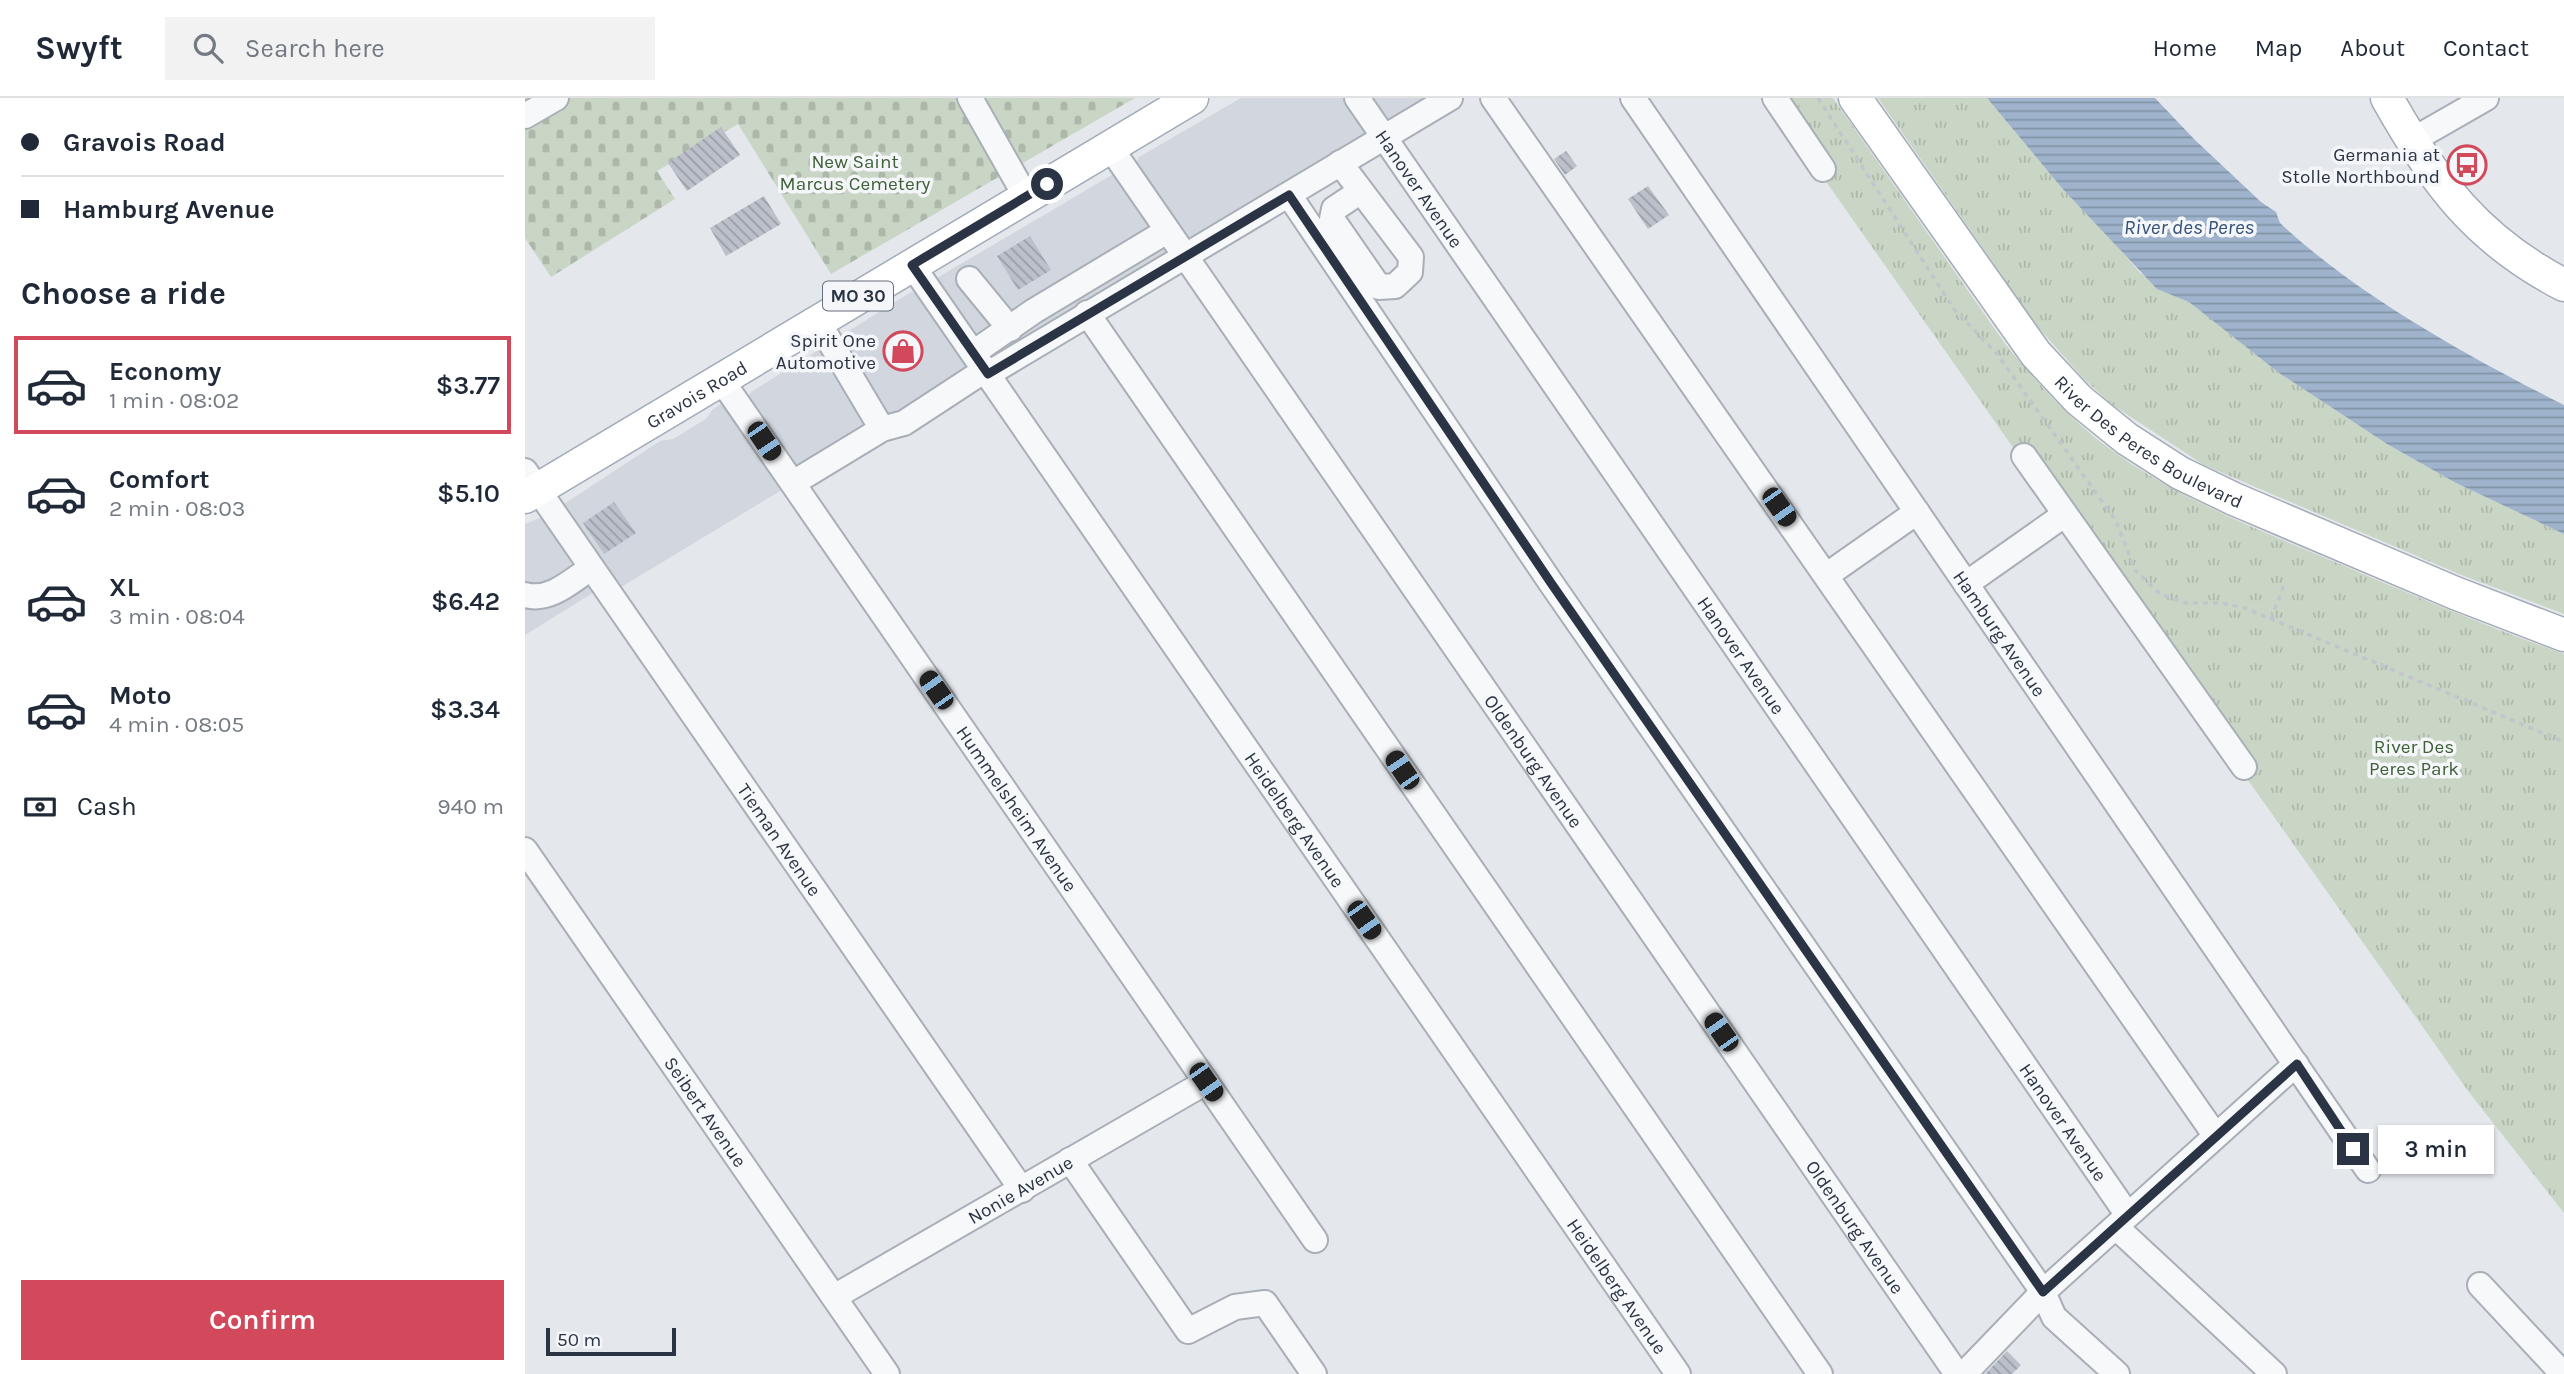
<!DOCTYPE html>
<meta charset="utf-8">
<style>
body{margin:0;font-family:Karla,sans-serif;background:#f2f2f3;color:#1f2937;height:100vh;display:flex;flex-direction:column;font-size:26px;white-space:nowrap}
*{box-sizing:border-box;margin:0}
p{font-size:23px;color:#747a83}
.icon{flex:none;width:38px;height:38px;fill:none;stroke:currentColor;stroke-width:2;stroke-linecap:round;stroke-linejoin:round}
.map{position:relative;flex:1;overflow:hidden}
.drawer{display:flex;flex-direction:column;background:#fff;width:525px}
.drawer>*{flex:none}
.top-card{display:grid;align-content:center;height:154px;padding:0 21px;background:#fff}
.scale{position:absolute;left:21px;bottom:18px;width:130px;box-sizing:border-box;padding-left:7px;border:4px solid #2b3445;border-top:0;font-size:19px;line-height:24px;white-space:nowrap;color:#2b3445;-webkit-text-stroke:5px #f4f6f9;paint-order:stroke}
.end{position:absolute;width:32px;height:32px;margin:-16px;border:9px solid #2b3445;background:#fff;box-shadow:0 0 0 4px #fff}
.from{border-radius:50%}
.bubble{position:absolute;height:49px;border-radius:0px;background:#fff;box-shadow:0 2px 5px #0004;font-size:23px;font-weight:600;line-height:49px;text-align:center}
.car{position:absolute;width:21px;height:42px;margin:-21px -10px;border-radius:9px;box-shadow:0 0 5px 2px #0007;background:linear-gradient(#222 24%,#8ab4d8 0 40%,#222 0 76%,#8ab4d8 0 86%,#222 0)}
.top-card b{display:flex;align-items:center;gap:24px;height:66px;font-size:26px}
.top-card b+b{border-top:2px solid #e0e1e3}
.top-card i{width:18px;height:18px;background:#1f2937}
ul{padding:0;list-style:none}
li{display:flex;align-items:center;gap:21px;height:98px;margin:0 14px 10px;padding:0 7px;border:4px solid transparent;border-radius:0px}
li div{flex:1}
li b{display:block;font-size:26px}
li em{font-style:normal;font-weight:600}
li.active{border-color:#d1495b}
li>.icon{width:63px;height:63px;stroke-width:1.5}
h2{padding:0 21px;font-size:32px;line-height:84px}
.pay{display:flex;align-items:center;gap:18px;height:77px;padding:0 21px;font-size:26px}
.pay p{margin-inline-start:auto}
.primary-button{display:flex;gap:14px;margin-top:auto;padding:14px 21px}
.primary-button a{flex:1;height:80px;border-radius:0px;background:#d1495b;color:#fff;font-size:28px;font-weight:600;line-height:80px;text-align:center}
header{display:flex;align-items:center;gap:42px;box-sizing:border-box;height:98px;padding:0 35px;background:#fff;border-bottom:2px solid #e0e1e3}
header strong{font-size:33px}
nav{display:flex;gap:38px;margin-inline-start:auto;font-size:24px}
.search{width:490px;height:63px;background:#f2f2f3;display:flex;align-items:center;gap:18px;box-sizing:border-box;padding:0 24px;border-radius:0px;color:#747a83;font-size:26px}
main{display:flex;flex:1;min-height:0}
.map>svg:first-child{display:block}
.built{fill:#d2d6de}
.grass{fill:url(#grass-tufts)}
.cemetery{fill:url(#cemetery-stones)}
.water{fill:url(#water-rules)}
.building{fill:url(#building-back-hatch)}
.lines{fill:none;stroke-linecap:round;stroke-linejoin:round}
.minor-casing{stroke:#a9aeb7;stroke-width:28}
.major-casing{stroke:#a3abb8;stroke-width:35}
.path{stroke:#c2c5cb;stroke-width:3.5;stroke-dasharray:5 5;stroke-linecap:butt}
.minor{stroke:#f7f8fa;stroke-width:24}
.major{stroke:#fff;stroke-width:32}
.route{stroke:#2b3445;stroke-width:9}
.labels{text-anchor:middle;stroke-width:7;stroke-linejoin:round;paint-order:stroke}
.shield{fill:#f4f6f9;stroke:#676e7b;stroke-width:2}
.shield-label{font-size:18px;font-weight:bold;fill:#2b3445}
.poi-label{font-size:19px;fill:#2b3445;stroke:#f4f6f9;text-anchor:end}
.park-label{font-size:19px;fill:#3f6138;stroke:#f4f6f9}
.street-label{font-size:19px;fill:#2b3445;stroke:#f4f6f9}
.water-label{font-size:21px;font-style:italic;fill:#34527a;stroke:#f4f6f9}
</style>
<header>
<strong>Swyft</strong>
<div class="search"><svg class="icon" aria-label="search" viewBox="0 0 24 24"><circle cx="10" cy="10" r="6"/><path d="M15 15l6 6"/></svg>Search here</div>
<nav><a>Home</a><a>Map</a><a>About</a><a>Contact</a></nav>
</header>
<main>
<section class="drawer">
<div class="top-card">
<b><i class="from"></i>Gravois Road</b>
<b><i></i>Hamburg Avenue</b>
</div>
<h2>Choose a ride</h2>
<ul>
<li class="active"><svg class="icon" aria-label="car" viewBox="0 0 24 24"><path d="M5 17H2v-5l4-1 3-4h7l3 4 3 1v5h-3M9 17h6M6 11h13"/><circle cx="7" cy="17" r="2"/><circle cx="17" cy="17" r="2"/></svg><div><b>Economy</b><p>1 min · 08:02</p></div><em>$3.77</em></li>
<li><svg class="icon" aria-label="car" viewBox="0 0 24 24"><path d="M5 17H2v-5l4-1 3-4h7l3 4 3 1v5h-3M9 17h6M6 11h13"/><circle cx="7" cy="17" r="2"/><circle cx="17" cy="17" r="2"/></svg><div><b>Comfort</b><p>2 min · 08:03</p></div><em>$5.10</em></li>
<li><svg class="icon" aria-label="car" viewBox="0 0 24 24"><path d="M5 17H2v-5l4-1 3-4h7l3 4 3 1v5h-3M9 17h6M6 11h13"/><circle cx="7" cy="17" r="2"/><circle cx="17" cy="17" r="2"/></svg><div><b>XL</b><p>3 min · 08:04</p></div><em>$6.42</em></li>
<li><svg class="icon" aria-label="car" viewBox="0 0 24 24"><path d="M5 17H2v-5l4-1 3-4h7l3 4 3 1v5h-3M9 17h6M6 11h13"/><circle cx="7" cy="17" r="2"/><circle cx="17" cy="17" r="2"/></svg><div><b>Moto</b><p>4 min · 08:05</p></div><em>$3.34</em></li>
</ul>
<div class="pay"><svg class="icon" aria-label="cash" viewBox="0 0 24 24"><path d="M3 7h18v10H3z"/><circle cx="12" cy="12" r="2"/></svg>Cash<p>940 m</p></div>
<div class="primary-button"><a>Confirm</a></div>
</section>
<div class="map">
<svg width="2039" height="1276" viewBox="0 0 2039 1276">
<defs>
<pattern id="grass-tufts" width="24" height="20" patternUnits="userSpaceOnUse" patternTransform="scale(1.75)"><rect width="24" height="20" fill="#c9d6c5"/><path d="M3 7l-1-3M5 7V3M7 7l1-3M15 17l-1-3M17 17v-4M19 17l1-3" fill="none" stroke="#adb8ab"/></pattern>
<pattern id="cemetery-stones" width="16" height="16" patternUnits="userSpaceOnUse" patternTransform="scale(1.75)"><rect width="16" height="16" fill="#c9d6c5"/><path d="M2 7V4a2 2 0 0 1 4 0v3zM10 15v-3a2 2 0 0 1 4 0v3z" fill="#adb8ab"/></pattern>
<pattern id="water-rules" width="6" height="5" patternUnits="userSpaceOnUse" patternTransform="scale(1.75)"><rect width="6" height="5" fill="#9fb4cc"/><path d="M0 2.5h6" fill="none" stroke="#8293a7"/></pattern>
<pattern id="building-back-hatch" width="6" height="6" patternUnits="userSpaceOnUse" patternTransform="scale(1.75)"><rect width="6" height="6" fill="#bbc0ca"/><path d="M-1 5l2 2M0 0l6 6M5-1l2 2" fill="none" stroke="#989da6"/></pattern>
</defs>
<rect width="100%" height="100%" fill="#e4e7ec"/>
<path class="built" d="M716 0H821L844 40 667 148 611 65 614 59Z
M845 0H913L865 28Z
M590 75 648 158 468 264 412 180Z
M386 194 394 196 454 285 280 383 222 301 226 294Z
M196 306 203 308 260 390 93 491 39 414V406L135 343 148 341 181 321 188 311Z
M20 418 71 493 0 537V426Z"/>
<path class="grass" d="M1253 0H1308L1481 247C1510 282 1541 317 1577 345 1643 396 1722 427 1798 459 1878 493 1957 527 2039 556V1115L1943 993 1539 422 1295 75Z
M1353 0H1462L1536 89 1575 128 1615 175 1664 204 1754 275 1862 346 1931 385 2039 436V516L1934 476 1679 367 1586 306 1558 280 1512 228Z"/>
<path class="cemetery" d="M0 0H610L306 176 213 26 132 73 150 101 26 179 0 140Z"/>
<path class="water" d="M1462 0H1630L1669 41 1736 104 1751 114 1755 125C1833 198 1944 259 2039 307V436L1931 385 1862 346 1754 275 1664 204 1632 191 1536 89Z"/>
<path class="building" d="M196 29 215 57 162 93 143 65Z
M1041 53 1052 68 1040 77 1029 61Z
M1123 88 1144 117 1123 131 1103 101Z
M239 98 256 126 201 158 185 130Z
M505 138 526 172 493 192 472 158Z
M89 404 111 435 79 456 58 425Z
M1482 1253 1496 1267 1487 1276H1460Z"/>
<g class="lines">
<g class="minor-casing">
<g id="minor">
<path d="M445 0 501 99"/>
<path id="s1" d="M832 0 1602 1116"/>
<path d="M968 0 1690 1037"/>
<path id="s2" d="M1108 0 1843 1072"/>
<path d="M1250 0 1298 71"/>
<path d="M0 18 31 0"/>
<path d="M1886 43 1961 0"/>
<path id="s3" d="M585 49 1432 1276"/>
<path d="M815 65 886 159 885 174 870 188 854 189 807 121 809 111 836 93"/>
<path d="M764 97 1026 485 1518 1194 1529 1219 1592 1276"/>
<path id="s4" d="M387 167 1153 1276"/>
<path d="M444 181 485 231"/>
<path d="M562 215 1295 1276"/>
<path d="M292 222 357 331"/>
<path d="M448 255 509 213 642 133"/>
<path d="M463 276 925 0"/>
<path id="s5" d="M195 280 790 1142"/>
<path d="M1499 358 1719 669"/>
<path id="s6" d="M0 373 497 1092"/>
<path d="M268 385 357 331 379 325 460 272"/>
<path d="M1302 477 1392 414"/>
<path d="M1441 486 1539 417"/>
<path d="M0 497C25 504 46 483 66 470"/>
<path id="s7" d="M0 752 362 1276"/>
<path d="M545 1062 663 1233 710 1209 740 1205 789 1276"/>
<path d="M1591 1129 1749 1276"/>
<path d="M1955 1187 2038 1276"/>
<path id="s8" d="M309 1199 681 984"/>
<path d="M1439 1276 1518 1194 1771 966"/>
</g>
</g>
<g class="major-casing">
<g id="major">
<path id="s9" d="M1330 0 1511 256 1554 302 1602 341 1655 375 1709 401 1930 495 2039 537"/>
<path d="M1862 0C1909 84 1952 142 2039 187"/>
<path id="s10" d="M0 399 667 0"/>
</g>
</g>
<path class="path" d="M1293 0 1429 211 1473 257 1591 423 1610 472 1635 496 1661 505H1697L1720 510 2039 644
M1746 521 1759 487"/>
<use href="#minor" class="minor"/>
<use href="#major" class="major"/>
</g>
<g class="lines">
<path class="route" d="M522 86 387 167 463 276 764 97 1026 485 1518 1194 1772 966 1828 1051"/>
</g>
<defs>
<g id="bus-ring" transform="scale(2.0125)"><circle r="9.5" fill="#f4f6f9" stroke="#d1495b" stroke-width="1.5"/><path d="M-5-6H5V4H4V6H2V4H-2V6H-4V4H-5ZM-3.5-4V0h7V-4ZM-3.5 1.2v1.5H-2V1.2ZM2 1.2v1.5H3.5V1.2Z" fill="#d1495b"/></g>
<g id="shop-ring" transform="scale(2.0125)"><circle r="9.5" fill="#f4f6f9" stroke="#d1495b" stroke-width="1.5"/><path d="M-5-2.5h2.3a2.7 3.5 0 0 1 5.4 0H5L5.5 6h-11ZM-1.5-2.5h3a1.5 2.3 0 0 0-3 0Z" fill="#d1495b"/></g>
</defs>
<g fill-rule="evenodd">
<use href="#bus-ring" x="1942" y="67"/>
<use href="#shop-ring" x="378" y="253"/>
</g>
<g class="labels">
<rect class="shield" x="298" y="183.5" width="70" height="29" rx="5"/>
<g class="shield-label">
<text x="333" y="204">MO 30</text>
</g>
<g class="poi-label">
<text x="1915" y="63">Germania at<tspan x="1915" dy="22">Stolle Northbound</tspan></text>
<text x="351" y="249">Spirit One<tspan x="351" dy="22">Automotive</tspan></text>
</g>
<g class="park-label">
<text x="330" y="70">New Saint<tspan x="330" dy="22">Marcus Cemetery</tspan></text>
<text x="1889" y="655">River Des<tspan x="1889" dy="22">Peres Park</tspan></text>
</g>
<g class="street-label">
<text dy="7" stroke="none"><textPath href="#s1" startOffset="110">Hanover Avenue</textPath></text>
<text dy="7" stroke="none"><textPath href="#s10" startOffset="200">Gravois Road</textPath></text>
<text dy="7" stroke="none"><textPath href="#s9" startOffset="458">River Des Peres Boulevard</textPath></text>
<text dy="7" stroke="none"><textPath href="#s2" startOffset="649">Hamburg Avenue</textPath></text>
<text dy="7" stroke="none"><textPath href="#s1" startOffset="677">Hanover Avenue</textPath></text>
<text dy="7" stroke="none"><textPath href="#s3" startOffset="746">Oldenburg Avenue</textPath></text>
<text dy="7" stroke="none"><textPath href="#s5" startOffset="523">Hummelsheim Avenue</textPath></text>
<text dy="7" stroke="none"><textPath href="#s4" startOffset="674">Heidelberg Avenue</textPath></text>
<text dy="7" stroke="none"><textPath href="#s6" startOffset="448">Tieman Avenue</textPath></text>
<text dy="7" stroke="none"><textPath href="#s7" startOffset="318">Seibert Avenue</textPath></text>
<text dy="7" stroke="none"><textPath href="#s1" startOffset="1244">Hanover Avenue</textPath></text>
<text dy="7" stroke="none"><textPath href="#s8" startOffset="215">Nonie Avenue</textPath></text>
<text dy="7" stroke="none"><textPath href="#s3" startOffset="1312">Oldenburg Avenue</textPath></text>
<text dy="7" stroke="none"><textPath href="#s4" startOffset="1241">Heidelberg Avenue</textPath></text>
</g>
<g class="water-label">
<text x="1664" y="136">River des Peres</text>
</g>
</g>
</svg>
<div class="scale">50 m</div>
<i class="end from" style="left:522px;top:86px"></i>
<i class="end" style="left:1828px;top:1051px"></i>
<div class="bubble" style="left:1853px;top:1027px;width:116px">3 min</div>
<i class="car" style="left:239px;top:343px;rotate:146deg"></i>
<i class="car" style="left:1254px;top:409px;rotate:145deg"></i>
<i class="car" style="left:411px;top:592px;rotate:325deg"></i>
<i class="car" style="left:877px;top:672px;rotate:326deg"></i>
<i class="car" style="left:839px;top:822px;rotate:145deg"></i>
<i class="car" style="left:1196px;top:934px;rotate:325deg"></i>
<i class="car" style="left:681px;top:984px;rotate:145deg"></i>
</div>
</main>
